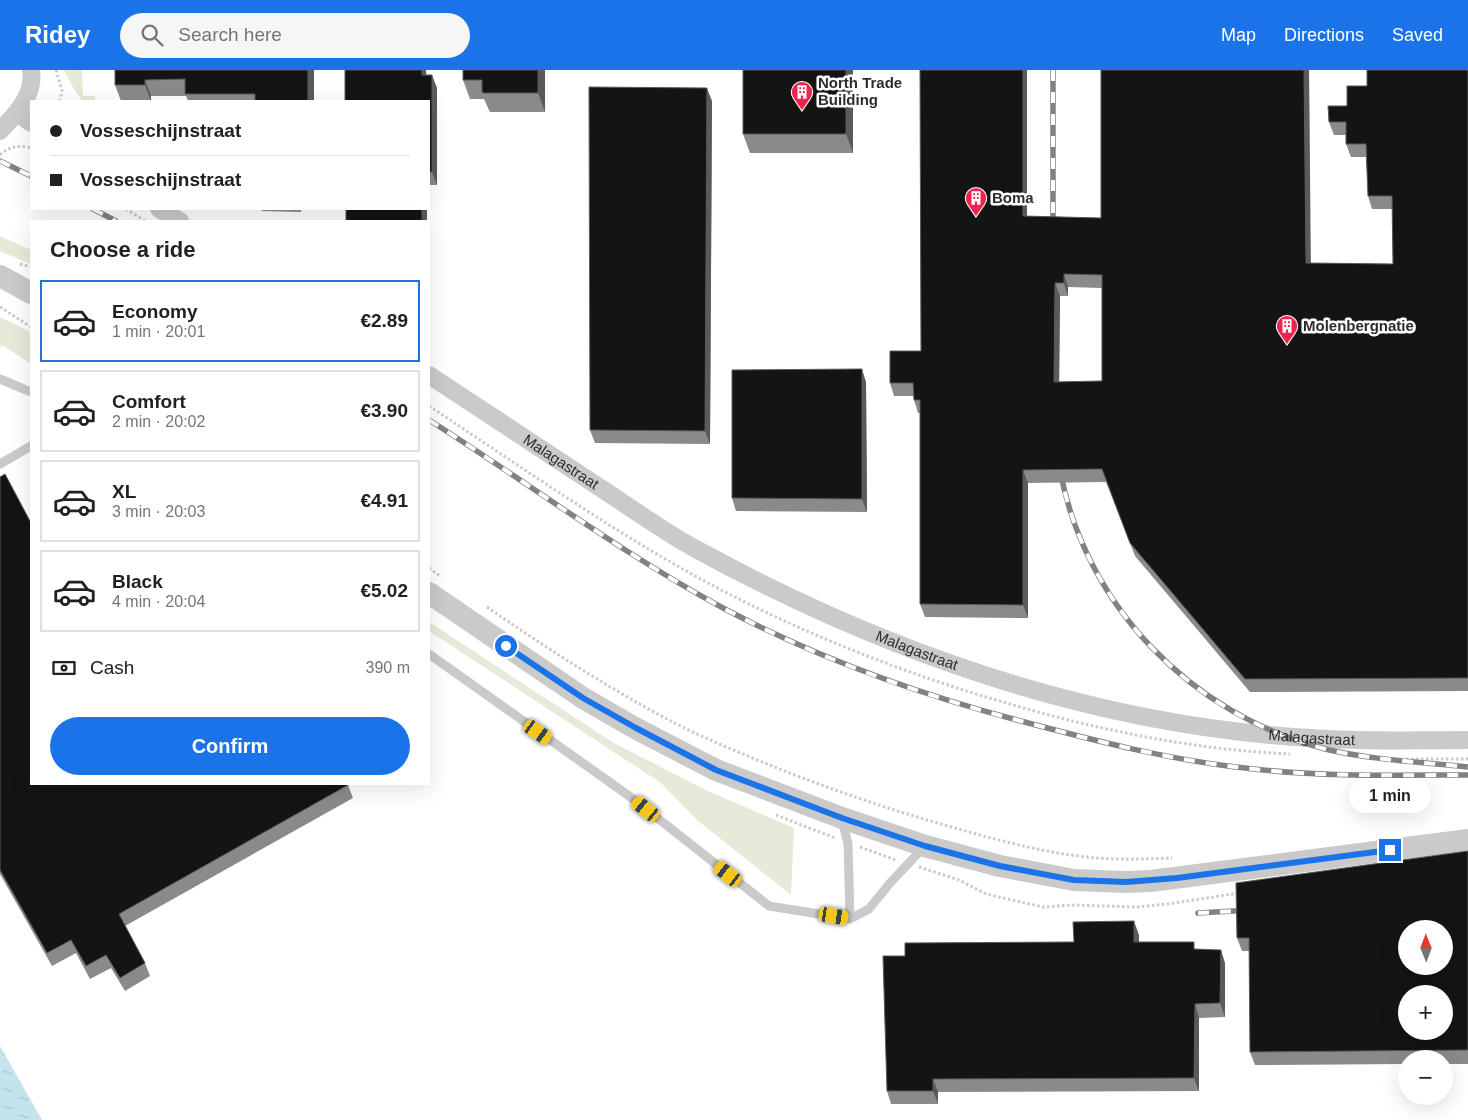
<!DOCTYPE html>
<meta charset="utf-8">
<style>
body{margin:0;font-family:Helvetica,sans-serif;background:#f6f6f6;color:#202124;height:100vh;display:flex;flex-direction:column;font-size:19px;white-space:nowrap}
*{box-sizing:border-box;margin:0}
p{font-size:16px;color:#757577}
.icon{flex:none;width:28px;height:28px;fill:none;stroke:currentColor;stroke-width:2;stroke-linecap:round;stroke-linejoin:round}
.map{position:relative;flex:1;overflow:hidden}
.details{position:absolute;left:30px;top:150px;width:400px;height:565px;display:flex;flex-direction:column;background:#fff;border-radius:0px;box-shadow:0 5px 20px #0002}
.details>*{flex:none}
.banner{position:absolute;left:30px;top:30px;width:400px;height:110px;border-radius:0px;box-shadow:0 5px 20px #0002;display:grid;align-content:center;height:110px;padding:0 20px;background:#fff}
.needle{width:32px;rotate:359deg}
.buttons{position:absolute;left:1398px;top:850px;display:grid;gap:10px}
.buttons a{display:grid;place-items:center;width:55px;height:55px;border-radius:50%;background:#fff;box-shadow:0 5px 20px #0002;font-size:25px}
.end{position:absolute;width:22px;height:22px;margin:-11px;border:6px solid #1a73e8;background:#fff;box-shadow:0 0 0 2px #fff}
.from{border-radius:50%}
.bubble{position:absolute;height:35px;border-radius:18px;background:#fff;box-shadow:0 5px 20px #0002;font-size:16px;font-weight:700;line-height:35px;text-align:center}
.car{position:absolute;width:15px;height:30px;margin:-15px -8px;border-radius:6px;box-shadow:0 0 4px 1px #0007;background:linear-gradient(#f5c518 24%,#345 0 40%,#f5c518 0 76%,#345 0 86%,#f5c518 0)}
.banner b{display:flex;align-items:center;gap:18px;height:48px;font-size:19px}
.banner b+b{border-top:1px solid #e0e0e0}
.banner i{width:12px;height:12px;background:#202124}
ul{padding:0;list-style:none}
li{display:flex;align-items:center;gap:15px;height:82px;margin:0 10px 8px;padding:0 10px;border:2px solid #e0e0e0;border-radius:0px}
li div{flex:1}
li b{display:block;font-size:19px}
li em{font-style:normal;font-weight:700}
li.selected{border-color:#1a73e8}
li>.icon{width:45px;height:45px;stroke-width:1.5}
h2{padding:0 20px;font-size:22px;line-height:60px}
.pay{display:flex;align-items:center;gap:12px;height:55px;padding:0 20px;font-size:19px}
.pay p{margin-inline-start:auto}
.button{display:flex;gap:10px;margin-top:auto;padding:10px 20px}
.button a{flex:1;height:58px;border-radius:30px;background:#1a73e8;color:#fff;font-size:20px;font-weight:700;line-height:58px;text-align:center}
header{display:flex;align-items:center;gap:30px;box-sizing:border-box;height:70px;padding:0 25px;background:#1a73e8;color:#fff}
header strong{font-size:24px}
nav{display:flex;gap:28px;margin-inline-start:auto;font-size:18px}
.search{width:350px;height:45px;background:#f6f6f6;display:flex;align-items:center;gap:12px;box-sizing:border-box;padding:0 18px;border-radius:28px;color:#757577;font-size:19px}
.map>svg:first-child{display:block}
.green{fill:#e6ebd9}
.water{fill:url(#water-ripples)}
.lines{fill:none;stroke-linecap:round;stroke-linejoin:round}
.path{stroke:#cacaca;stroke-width:3;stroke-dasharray:2.5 2.5;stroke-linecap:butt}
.service{stroke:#cacaca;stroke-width:9}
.minor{stroke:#cacaca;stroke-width:18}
.tertiary{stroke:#cacaca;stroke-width:22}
.rail-casing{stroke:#828282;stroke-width:5.5}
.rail{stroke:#fff;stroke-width:4;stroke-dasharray:11;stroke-linecap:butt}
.wall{fill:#8a8a8a;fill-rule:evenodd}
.shaded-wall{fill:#5a5a5a}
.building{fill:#141414;stroke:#5a5a5a;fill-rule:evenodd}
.route{stroke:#1a73e8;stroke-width:6}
.labels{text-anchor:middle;stroke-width:5;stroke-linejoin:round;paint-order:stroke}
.poi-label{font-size:15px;font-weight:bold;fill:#2d2d2d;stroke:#fff;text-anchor:start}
.street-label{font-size:15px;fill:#2d2d2d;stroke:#fff}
</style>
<header>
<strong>Ridey</strong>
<div class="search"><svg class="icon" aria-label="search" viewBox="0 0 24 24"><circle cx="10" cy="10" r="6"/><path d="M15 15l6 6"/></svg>Search here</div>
<nav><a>Map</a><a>Directions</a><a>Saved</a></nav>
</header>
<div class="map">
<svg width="1468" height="1050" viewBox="0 0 1468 1050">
<defs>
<pattern id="water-ripples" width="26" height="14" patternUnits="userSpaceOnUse" patternTransform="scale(1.25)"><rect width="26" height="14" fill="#c3e3ed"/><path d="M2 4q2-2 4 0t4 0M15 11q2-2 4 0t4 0" fill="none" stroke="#a8c3cc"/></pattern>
</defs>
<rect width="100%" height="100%" fill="#fff"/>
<path class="green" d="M64 0H82L83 26H95V31H83L75 21Z
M0 166 31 180V194L0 181Z
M0 247 31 262V294L2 275 0 278Z
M429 552 614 673 708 721 794 758 791 825 697 750 661 713 429 561Z"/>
<path class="water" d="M0 976 42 1050H0Z"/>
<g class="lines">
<path class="path" d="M56 0 62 21 60 31
M0 85C9 76 19 75 31 78
M126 139 145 151
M20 194 31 197
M0 237 31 257
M429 336C514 392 599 452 688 502 794 561 904 604 1020 637 1108 662 1199 680 1290 684
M429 498 440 506
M487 537C545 577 605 616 667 649 699 666 733 680 767 694 819 715 873 734 927 750 983 766 1039 783 1097 788 1122 790 1147 789 1172 788
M1381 689H1468
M776 745 835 768
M860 777 896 790
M919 797 959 810 986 824 1043 837 1070 835 1136 837 1168 834 1239 823"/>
<path class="service" d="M0 309 31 322
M0 394 31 376
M429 584 632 728 769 836 850 849 869 839 890 813 923 778
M842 751 848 773 850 849"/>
<g class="minor">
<path d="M17 43 31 53"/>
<path d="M0 61C16 44 35 25 31 0"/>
<path d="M159 139 180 151"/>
<path id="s1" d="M429 305C486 342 542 380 599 417 630 437 661 460 694 478 884 582 1093 655 1310 668 1362 672 1415 670 1468 670"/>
</g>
<path class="tertiary" d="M0 206 31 223
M429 523 583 628 635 658 716 700 842 748 925 776 1000 796 1074 810 1126 812 1151 811 1468 770"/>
<g class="rail-casing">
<path id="rail" d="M1053 0V160
M0 91 31 106
M93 139 116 151
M429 350C527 412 621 483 723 538 817 588 915 623 1017 650 1096 671 1172 691 1254 699 1325 707 1397 705 1468 705
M1060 400C1085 536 1192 645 1325 679 1371 690 1421 692 1468 697
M1198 843 1251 840"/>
</g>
<use href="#rail" class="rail"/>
</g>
<path class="wall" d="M115 0H314V31H188L186 26H151V31H121L115 15Z
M463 0H545V42H490L489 40 484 29H470L463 10Z
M853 0V83H750L743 64Z
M1101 0H1309L1310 193 1393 194V139H1372L1368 126 1366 87H1351L1346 74V65H1334L1329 52 1367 16 1468 0V621L1250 622 1135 486 1106 412 1028 413V548L925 547 920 534V343H918L914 330V326H894L890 313 921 281 1027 146 1101 148ZM1068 217 1102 218V311L1059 312 1060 226H1068Z
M427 5 437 18V115H429V31Z
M712 31 710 374 595 373 590 360Z
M261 139H301V142L262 141Z
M866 312 867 442 736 441 732 428Z
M0 407 31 714 348 715 353 728 125 856 145 893 150 906 125 921 111 898 90 909 76 883 52 896 0 804Z
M1468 781V994H1444V989H1406V994L1255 995 1250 982 1249 881H1242L1237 868Z
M1139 865V872L1197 879 1225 893V947L1199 948V1021L938 1022V1034H891L887 1021 905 886 1074 872Z"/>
<path class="shaded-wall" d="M308 0H314V31H307Z
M422 0H426L427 18 422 5Z
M538 0H545V42L538 23Z
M846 0H853V83L846 64Z
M1023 0H1027V159L1023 146Z
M1304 0H1309L1311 206 1306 193Z
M432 5 437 18V115L432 102Z
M145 10 151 26V31L145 15Z
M707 18 712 31 710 374 705 361Z
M422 139H427V151H422Z
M1064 204 1068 217V226L1064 213Z
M1055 213 1060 226 1059 325 1054 312Z
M862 299 866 312 867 442 862 429Z
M1023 400 1028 413V548L1023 535Z
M1134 851 1139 865V885L1134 872Z
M1221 880 1225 893V947L1220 933Z
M1195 934 1199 948V1021L1194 1008Z
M933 1009 938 1022V1034L933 1021Z"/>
<path class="building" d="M115 0H308V28L307 31H255V24H185V9L145 10V15H115Z
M345 0H422V5H432V102H429V31H345Z
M463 0H538V23H483L482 21V10H463Z
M743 0H846V64H743Z
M920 0H1023V146L1101 148V0H1304L1306 193 1393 194 1392 126H1368L1366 74H1346V52H1329L1328 36H1347V16H1367V0H1468V608L1245 609 1130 473 1102 399 1023 400V535L920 534V330H914L913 313H890V281H921ZM1064 204 1102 205V311L1054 312 1055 213H1064Z
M589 17 707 18 705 361 590 360Z
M346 139H422V151H346Z
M862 299V429L732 428V300Z
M5 404 31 453V714H347L348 715 119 844 145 893 120 908 106 885 86 896 71 870 47 883 0 800V407Z
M1468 781V980L1250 982 1249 868H1237L1236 813ZM1406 859H1444V896H1406ZM1406 924H1444V961H1406Z
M1134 851V872H1194V879L1221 880 1220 933 1195 934 1194 1008 933 1009V1021H887L883 886H905V873L1074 872 1073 852Z"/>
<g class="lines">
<path class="route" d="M506 576 583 628 636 658 716 700 842 748 925 776 1000 796 1074 810 1126 812 1177 808 1390 780"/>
</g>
<defs>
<g id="building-pin" transform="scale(1.125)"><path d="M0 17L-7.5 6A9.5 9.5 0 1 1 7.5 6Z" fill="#ef2350" stroke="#fff"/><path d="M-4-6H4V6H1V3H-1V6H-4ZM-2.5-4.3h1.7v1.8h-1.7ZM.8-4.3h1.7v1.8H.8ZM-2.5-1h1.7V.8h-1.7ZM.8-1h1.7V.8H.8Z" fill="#fff"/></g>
</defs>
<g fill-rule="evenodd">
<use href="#building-pin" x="802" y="22"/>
<use href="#building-pin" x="976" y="128"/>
<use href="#building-pin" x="1287" y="256"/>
</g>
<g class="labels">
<g class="poi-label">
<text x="818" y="18">North Trade<tspan x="818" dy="17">Building</tspan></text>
<text x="992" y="133">Boma</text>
<text x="1303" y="261">Molenbergnatie</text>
</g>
<g class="street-label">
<text dy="5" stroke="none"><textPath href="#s1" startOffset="158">Malagastraat</textPath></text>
<text dy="5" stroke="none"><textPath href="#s1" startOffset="562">Malagastraat</textPath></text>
<text dy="5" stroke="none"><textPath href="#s1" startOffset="968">Malagastraat</textPath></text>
</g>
</g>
</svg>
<div class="buttons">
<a><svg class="needle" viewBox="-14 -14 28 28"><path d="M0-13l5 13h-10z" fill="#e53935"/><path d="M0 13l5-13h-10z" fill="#757577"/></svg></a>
<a>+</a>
<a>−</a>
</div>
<i class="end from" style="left:506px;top:576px"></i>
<i class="end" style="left:1390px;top:780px"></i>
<div class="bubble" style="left:1349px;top:708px;width:82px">1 min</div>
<i class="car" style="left:538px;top:662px;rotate:125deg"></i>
<i class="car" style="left:646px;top:739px;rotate:309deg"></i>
<i class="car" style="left:728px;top:804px;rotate:308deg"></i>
<i class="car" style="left:834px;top:846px;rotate:99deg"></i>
<div class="banner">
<b><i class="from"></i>Vosseschijnstraat</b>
<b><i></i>Vosseschijnstraat</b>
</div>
<section class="details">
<h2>Choose a ride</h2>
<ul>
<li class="selected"><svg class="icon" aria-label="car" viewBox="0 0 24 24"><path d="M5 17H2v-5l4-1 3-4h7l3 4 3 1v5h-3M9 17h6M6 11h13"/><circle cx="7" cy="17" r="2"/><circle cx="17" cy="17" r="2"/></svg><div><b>Economy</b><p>1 min · 20:01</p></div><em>€2.89</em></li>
<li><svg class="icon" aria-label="car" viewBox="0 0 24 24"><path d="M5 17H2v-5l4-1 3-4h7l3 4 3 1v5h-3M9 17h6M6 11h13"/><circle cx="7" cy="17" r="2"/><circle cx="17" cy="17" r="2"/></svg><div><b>Comfort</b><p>2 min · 20:02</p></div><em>€3.90</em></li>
<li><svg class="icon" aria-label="car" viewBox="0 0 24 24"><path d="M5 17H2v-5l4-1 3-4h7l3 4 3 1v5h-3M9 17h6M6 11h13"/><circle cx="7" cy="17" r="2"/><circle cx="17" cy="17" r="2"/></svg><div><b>XL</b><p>3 min · 20:03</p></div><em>€4.91</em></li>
<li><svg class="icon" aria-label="car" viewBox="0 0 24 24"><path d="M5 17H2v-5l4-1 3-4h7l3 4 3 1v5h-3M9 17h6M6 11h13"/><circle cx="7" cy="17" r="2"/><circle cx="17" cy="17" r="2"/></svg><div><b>Black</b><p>4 min · 20:04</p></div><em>€5.02</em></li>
</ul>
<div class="pay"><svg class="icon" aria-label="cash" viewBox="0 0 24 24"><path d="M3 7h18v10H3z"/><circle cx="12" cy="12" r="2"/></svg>Cash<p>390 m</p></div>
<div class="button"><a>Confirm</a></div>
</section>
</div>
